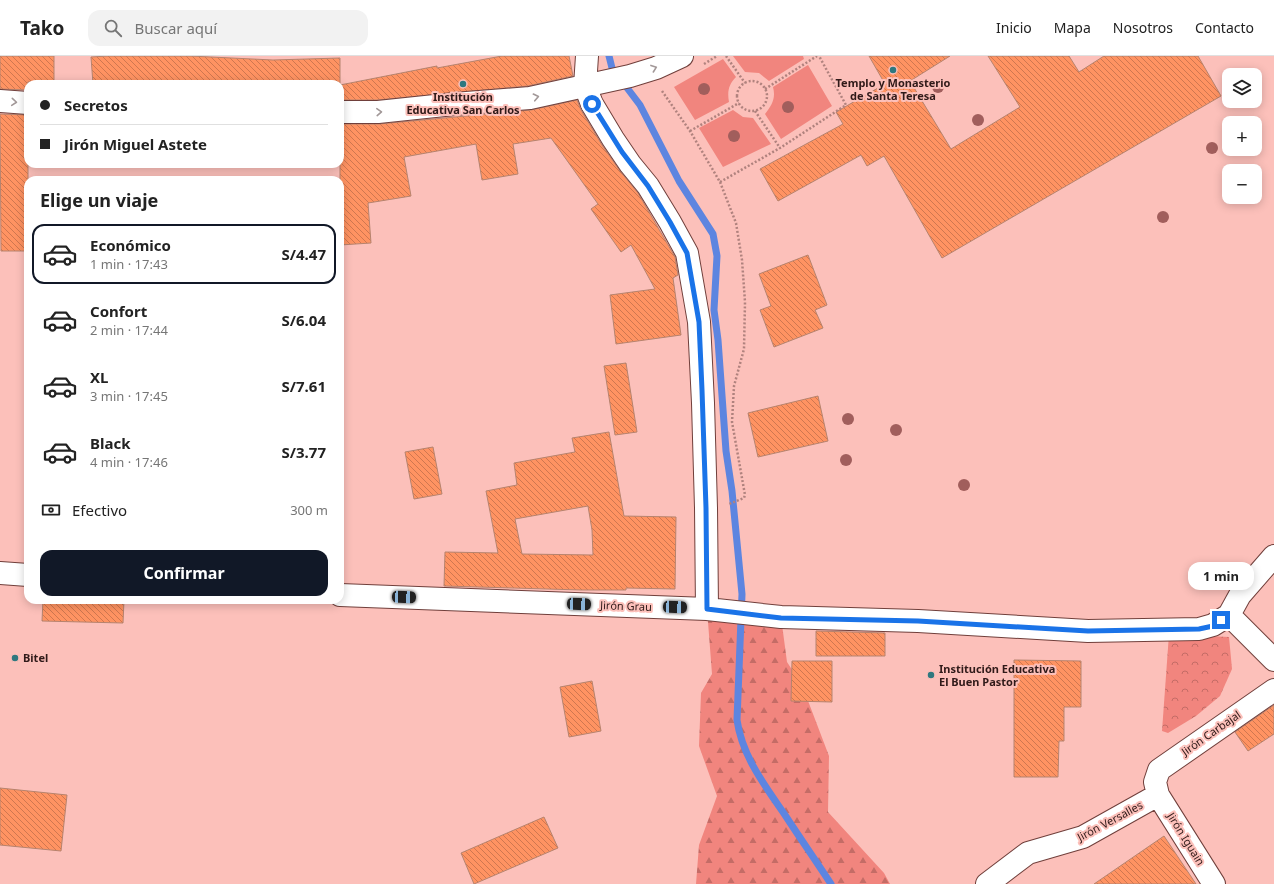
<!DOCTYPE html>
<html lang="es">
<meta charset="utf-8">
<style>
body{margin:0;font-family:"Noto Sans",sans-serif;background:#f2f2f2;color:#222;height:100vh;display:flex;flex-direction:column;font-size:15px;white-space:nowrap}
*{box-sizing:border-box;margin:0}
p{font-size:13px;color:#767676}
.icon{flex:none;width:22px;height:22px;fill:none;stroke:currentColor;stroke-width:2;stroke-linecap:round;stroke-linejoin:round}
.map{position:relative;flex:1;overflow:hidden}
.sheet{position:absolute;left:24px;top:120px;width:320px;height:428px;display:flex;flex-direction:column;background:#fff;border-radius:12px;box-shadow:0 2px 10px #0003}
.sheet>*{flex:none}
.hud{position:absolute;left:24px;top:24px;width:320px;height:88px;border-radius:12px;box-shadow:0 2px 10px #0003;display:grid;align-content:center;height:88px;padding:0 16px;background:#fff}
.tools{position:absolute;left:1222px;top:12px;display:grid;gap:8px}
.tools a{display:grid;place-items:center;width:40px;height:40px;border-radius:8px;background:#fff;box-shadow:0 2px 10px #0003;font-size:20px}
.end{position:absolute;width:18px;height:18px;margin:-9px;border:5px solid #1a73e8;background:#fff;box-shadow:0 0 0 2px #fff}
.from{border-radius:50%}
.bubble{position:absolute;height:28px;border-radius:12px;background:#fff;box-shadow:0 2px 10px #0003;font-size:13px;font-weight:700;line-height:28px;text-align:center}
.car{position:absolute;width:12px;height:24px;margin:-12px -6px;border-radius:5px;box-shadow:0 0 3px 1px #0007;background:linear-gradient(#222 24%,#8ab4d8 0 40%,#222 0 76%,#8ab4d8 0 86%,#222 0)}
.hud b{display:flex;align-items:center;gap:14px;height:38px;font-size:15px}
.hud b+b{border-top:1px solid #e0e0e0}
.hud i{width:10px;height:10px;background:#222}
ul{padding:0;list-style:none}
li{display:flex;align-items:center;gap:12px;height:60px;margin:0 8px 6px;padding:0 8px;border:2px solid transparent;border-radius:12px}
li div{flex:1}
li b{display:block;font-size:15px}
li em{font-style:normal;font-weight:700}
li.selected{border-color:#111827}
li>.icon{width:36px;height:36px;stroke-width:1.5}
h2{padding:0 16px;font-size:18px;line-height:48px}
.pay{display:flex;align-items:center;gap:10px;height:44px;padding:0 16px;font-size:15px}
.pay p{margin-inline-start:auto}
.cta{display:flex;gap:8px;margin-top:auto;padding:8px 16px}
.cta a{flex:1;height:46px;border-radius:12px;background:#111827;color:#fff;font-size:16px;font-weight:700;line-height:46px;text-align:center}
header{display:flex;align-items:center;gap:24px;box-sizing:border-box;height:56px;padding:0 20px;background:#fff;border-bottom:1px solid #e0e0e0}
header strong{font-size:19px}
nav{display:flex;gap:22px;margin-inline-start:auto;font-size:14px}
.search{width:280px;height:36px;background:#f2f2f2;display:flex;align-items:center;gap:10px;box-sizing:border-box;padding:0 14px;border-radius:12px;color:#767676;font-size:15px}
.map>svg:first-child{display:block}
.green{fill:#f1857e}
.forest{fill:url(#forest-firs)}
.park{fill:url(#park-crowns)}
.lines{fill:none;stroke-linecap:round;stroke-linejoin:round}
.stream{stroke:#5d85e0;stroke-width:7}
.building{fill:url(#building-back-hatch);stroke:#b6836e;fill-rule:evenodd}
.minor-casing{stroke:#703f3b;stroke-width:24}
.path{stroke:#b0827e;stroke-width:2.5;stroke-dasharray:2 2;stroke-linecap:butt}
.minor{stroke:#fff;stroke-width:22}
.tree{fill:#a15e5c}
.oneway{stroke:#a29898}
.route{stroke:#1a73e8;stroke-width:5}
.poi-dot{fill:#2f787f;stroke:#fcc0ba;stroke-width:1.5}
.labels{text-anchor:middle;stroke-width:4;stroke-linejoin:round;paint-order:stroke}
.poi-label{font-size:11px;font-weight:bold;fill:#301a19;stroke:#fcc0ba}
.street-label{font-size:11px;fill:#301a19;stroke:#fcc0ba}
</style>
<header>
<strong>Tako</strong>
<div class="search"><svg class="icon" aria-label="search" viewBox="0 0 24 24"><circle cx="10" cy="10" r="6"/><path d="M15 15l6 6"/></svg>Buscar aquí</div>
<nav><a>Inicio</a><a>Mapa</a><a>Nosotros</a><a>Contacto</a></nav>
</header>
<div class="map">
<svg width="1274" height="828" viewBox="0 0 1274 828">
<defs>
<pattern id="forest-firs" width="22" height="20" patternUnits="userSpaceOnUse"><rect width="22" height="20" fill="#f1857e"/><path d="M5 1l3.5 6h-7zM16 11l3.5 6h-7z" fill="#c46c66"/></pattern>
<pattern id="park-crowns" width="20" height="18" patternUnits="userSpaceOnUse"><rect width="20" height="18" fill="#f1857e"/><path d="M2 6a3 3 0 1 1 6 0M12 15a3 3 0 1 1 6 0" fill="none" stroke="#c46c66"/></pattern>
<pattern id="building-back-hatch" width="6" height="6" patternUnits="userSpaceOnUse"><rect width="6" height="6" fill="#ff9362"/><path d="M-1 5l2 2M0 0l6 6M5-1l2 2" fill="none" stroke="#cf7750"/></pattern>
</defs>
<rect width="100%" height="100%" fill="#fcc0ba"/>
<path class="green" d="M733 0H803L804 3 769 25 759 17 745 16Z
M723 3 736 21C729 28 727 35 729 46L695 64 674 31Z
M808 9 832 50 781 83 765 58C772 49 776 42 773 31Z
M733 54 743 61 753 62 771 88 723 111 699 72Z"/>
<path class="forest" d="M707 553 781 561 787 606 802 629 829 700 828 756 884 817 890 828H696L699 789 717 740 699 690 701 637 712 618Z"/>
<path class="park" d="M1169 578 1229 581 1232 613 1220 640 1196 660 1168 677 1162 675Z"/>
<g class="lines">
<path class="stream" d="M609 0 612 12 640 49 679 125 713 178 717 200 714 254 718 284 726 395 732 435 742 538 737 664C742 700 765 730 785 759 800 782 816 805 831 828"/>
</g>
<path class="building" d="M0 0H54V26H28V34L0 33Z
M108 0H190L273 4 340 2V28H93L91 1Z
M502 0H569L573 20 528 30 377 44H340V29L437 10V12Z
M869 0H950L910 25 951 93 1020 51 988 0H1069L1079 16 1104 0H1198L1221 40 942 202 884 100 867 110 861 99 778 145 760 113 843 68 836 56 885 28Z
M577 44 581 54 602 89 620 115 638 137 675 201 678 219 673 222 681 279 616 288 610 239 655 233 631 189 621 196 591 153 598 148 551 82 513 88 518 118 482 124 476 88 404 101 411 140 368 147 371 187 340 189V68H379L531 54Z
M0 58 28 59V195H1Z
M808 199 827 249 815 254 823 272 774 291 760 254 771 250 759 218Z
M626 307 637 376 615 379 604 310Z
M818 340 828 385 758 401 748 357Z
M609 376 624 460 676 461 675 533 626 532V534H581L444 530 445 496 498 497 486 435 517 429 514 407 575 396 572 382ZM588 450 592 474 593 499 522 498 515 463Z
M433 391 442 438 414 443 405 396Z
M43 544H124L123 567 42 565Z
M816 575 885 577V600H816Z
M1014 604 1081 605V651H1064V685H1059L1058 721H1014Z
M792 605H832V646L791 645Z
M592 625 601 675 569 681 560 631Z
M1274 649V678L1248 695 1235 676Z
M0 732 67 739 61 795 0 789Z
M544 761 558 792 474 828 461 797Z
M1164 780 1196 828H1094Z"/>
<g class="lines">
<g class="minor-casing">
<path id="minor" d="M587 0 585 30 592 48 613 83 630 108 648 130 670 166 687 197 699 266 703 347 706 452 707 553
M0 45 28 47
M340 56H378L454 48 530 42 630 20 656 12 682 0
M1274 500 1240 539 1229 559 1274 604
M0 517 28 519
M340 539 707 553 781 561 918 565 1088 575 1199 573 1213 569 1229 559
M1158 739 1214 828
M987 828 1028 797 1083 781 1158 739 1155 726 1159 714 1274 634"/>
</g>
<path class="path" d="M726 0 745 27
M704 8 717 0
M737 40a15 15 0 1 1 30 0a15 15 0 1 1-30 0Z
M765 33 817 0
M662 35 690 75 720 126 736 167 742 204 745 246 744 293 734 330 732 366 745 439 744 442 729 448
M755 55 780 92
M690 75 739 47
M720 126 780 92 846 49 819 0"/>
<use href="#minor" class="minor"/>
</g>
<g class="tree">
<circle cx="938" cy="31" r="6"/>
<circle cx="704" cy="33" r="6"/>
<circle cx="788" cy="51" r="6"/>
<circle cx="978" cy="64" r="6"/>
<circle cx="734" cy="80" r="6"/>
<circle cx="1212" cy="92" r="6"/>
<circle cx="1163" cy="161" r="6"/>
<circle cx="848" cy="363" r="6"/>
<circle cx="896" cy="374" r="6"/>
<circle cx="846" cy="404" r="6"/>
<circle cx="964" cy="429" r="6"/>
</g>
<defs><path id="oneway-chevron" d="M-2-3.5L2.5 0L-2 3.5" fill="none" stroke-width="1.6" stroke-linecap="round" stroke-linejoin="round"/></defs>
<g class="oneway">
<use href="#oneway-chevron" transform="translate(654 12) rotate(-20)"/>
<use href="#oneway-chevron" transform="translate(536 41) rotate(-12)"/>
<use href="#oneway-chevron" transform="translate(14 46) rotate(5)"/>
<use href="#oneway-chevron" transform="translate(379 56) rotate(-3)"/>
</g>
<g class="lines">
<path class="route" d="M592 48 622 96 648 130 670 166 687 197 699 266 702 334 706 452 707 553 781 562 918 565 1088 575 1199 573 1213 570 1221 564"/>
</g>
<g class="poi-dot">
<circle cx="893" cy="14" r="4"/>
<circle cx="463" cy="28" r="4"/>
<circle cx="15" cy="602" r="4"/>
<circle cx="931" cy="619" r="4"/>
</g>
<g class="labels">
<g class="poi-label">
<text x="893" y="31">Templo y Monasterio<tspan x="893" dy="13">de Santa Teresa</tspan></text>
<text x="463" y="45">Institución<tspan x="463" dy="13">Educativa San Carlos</tspan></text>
<text x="23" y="606" text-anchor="start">Bitel</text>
<text x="939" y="617" text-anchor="start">Institución Educativa<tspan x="939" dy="13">El Buen Pastor</tspan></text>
</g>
<g class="street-label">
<text transform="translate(626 550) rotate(2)" y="4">Jirón Grau</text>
<text transform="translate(1211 677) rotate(-35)" y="4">Jirón Carbajal</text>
<text transform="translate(1110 765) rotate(-28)" y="4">Jirón Versalles</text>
<text transform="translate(1186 783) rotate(58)" y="4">Jirón Iguain</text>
</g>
</g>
</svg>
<div class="tools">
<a><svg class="icon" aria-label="layers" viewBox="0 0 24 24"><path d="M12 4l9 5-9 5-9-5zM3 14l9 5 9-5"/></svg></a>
<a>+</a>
<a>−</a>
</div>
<i class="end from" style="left:592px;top:48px"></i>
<i class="end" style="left:1221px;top:564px"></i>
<div class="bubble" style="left:1188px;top:506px;width:66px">1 min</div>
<i class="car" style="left:404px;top:541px;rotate:92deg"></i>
<i class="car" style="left:579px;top:548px;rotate:92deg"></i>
<i class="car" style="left:675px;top:551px;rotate:92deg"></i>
<div class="hud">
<b><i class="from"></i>Secretos</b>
<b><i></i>Jirón Miguel Astete</b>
</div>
<section class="sheet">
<h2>Elige un viaje</h2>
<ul>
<li class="selected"><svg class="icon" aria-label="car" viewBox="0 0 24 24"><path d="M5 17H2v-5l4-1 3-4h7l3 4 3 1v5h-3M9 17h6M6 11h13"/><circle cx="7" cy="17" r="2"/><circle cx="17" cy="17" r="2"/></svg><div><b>Económico</b><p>1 min · 17:43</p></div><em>S/4.47</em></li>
<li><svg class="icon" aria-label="car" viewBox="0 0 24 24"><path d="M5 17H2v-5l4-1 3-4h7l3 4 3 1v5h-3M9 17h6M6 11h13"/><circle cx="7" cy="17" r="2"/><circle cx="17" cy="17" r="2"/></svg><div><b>Confort</b><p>2 min · 17:44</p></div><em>S/6.04</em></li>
<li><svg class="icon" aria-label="car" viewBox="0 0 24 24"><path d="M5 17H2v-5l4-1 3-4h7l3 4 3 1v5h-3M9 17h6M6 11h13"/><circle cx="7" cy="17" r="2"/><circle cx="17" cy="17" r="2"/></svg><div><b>XL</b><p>3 min · 17:45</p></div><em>S/7.61</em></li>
<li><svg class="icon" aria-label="car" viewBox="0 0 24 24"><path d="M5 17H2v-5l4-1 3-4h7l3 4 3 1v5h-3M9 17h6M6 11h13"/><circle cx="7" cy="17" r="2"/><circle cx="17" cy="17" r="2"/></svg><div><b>Black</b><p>4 min · 17:46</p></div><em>S/3.77</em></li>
</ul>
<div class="pay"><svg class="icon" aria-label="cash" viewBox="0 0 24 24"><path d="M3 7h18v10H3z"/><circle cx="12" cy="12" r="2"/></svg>Efectivo<p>300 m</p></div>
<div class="cta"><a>Confirmar</a></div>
</section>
</div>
